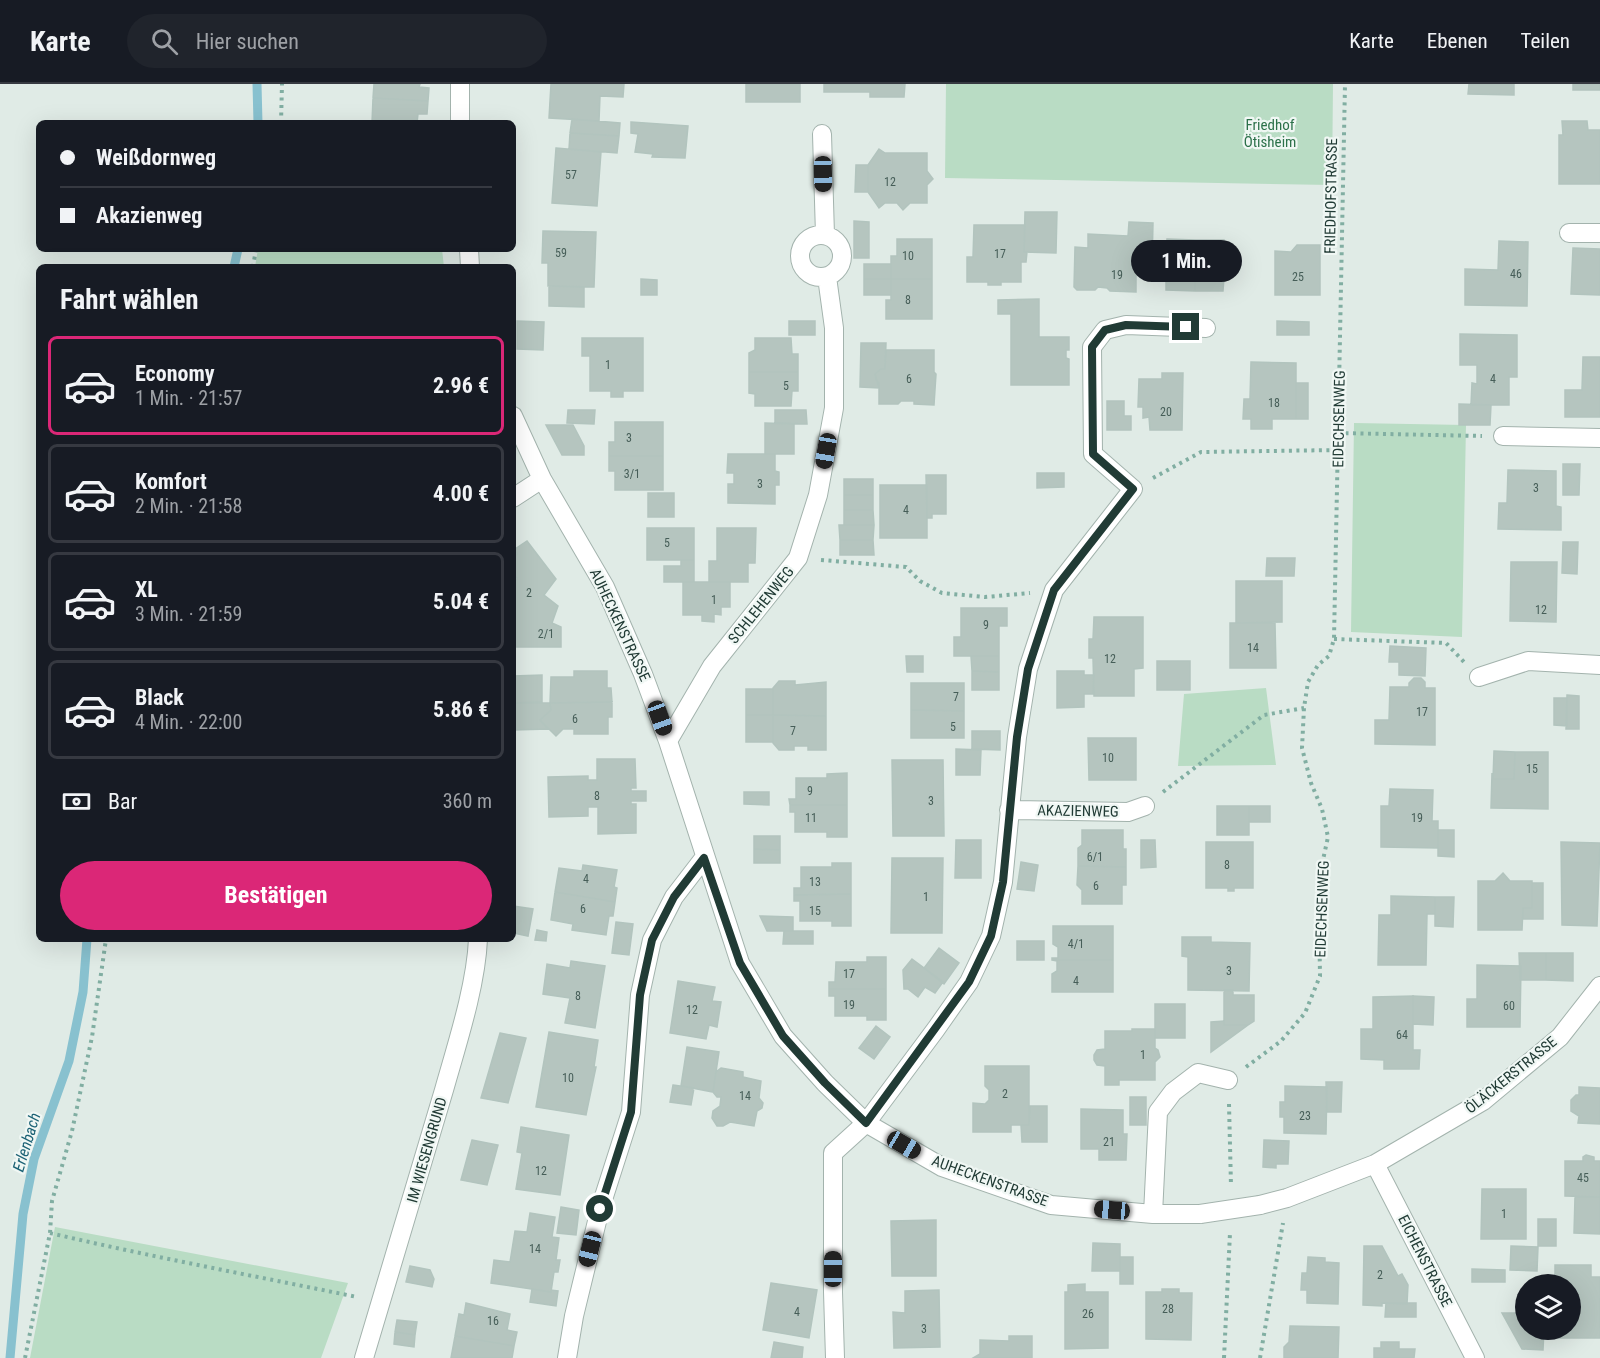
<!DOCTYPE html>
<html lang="de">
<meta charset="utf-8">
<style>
body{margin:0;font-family:"Roboto Condensed",sans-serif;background:#20242c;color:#f1f3f6;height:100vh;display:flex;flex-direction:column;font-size:22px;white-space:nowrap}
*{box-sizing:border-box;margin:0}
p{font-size:20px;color:#9ea1a6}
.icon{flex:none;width:33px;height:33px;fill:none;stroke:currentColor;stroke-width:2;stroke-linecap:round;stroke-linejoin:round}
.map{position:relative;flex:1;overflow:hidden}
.drawer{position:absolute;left:36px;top:180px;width:480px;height:678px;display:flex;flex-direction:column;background:#171b24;border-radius:9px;box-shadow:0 6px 24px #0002}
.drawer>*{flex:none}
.hud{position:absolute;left:36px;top:36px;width:480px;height:132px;border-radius:9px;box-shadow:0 6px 24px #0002;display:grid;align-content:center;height:132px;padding:0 24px;background:#171b24}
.controls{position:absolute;left:1515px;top:1190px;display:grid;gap:12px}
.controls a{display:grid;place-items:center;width:66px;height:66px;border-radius:50%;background:#171b24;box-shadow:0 6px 24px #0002;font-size:30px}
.end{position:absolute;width:27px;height:27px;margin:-14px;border:8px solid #213b35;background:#fff;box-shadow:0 0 0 3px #fff}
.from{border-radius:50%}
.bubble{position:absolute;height:42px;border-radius:21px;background:#171b24;box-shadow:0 6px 24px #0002;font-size:20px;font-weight:700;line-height:42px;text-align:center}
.car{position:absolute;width:18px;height:36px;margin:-18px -9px;border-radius:8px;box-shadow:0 0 4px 2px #0007;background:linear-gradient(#222 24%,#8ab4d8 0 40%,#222 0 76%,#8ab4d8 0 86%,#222 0)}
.hud b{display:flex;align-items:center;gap:21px;height:57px;font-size:22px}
.hud b+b{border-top:2px solid #363941}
.hud i{width:15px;height:15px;background:#f1f3f6}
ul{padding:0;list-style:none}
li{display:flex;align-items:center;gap:18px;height:99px;margin:0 12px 9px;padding:0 12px;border:3px solid #363941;border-radius:9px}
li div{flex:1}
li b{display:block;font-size:22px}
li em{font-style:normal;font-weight:700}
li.active{border-color:#db2777}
li>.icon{width:54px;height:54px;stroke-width:1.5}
h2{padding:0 24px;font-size:27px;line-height:72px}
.pay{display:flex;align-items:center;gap:15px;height:66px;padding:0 24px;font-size:22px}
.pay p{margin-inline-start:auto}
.cta{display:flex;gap:12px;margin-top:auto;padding:12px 24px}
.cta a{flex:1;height:69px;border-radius:36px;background:#db2777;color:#fff;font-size:24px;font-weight:700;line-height:69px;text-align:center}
header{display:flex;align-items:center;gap:36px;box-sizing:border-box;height:84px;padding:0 30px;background:#171b24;border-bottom:2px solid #363941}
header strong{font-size:28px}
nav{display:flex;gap:33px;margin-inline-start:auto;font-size:21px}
.search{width:420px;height:54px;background:#20242c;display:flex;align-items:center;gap:15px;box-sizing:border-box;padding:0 21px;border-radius:33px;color:#9ea1a6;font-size:22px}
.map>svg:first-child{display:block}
.green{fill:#b9dcc4}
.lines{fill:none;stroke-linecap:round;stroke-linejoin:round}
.stream{stroke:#88c1cf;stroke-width:9}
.building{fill:#b5c5bf;stroke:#b2c4be;stroke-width:1.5}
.minor-casing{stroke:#a3b3ad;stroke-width:20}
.path{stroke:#81aea2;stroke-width:4;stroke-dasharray:3 4.5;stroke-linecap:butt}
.minor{stroke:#fff;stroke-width:18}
.minor-bridge-casing{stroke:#a3b3ad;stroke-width:20;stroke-linecap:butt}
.minor-bridge{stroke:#fff;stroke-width:18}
.route{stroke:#213b35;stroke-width:8}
.labels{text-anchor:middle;stroke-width:4.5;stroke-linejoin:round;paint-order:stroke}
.number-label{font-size:12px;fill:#465e58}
.park-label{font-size:15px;fill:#2c714a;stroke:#f0f7f4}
.street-label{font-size:15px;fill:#213b35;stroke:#f0f7f4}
.water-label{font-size:16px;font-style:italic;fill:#1c6275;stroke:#f0f7f4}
</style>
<header>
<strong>Karte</strong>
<div class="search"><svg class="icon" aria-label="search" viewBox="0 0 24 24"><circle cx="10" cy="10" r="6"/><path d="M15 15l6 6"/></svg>Hier suchen</div>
<nav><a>Karte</a><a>Ebenen</a><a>Teilen</a></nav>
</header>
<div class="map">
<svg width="1600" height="1274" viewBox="0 0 1600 1274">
<rect width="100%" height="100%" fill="#e0ebe6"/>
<path class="green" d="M946 0H1333L1332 101 945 94Z
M258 165H442L444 183H255Z
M1354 339 1466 341 1462 553 1351 548Z
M1266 604 1276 681 1178 682 1184 610Z
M55 1143 348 1199 321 1274H30Z"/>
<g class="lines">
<path class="stream" d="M257 0 258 39
M234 183 238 165
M10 1274 23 1130 34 1075 69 977 83 908 87 855"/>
</g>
<path class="building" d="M374 0H420L419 3 429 4 428 17 373 14Z
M551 0H624L623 13 600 12 599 37 549 34Z
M746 0H800V18H746Z
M824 0H905L904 13H870V8H824Z
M1469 0H1514V11L1468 10Z
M1573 0H1600V6H1573Z
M373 14 428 17 427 30H418L417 39H372Z
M572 35 620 39 619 52 570 49Z
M1562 37H1587L1588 46H1600V100H1559V51H1563Z
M631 38 688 42 685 74 652 73 653 70 635 68 638 50 631 49Z
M570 49 619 52 617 69 569 65Z
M556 64 601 68 597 122 552 119Z
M879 65 885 69H927V87L933 95 927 101V119H910L903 126 897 119H885L879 124 868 108V81Z
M856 81H868V108H855Z
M1025 128H1057L1056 169 1024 168Z
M854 137 869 138V174H854Z
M1129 138 1153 139 1152 180H1136V208L1110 207 1107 204 1098 203 1095 206H1077L1074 203 1075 163 1088 164V150L1128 152Z
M974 141H1025L1024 168H1027L1026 178H1021V198H1001V201H988V198H967V173H973Z
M543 147 596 148 594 203 548 202V179H542Z
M897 155H932V195H891V172H897Z
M1167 155 1195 156V207L1166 206V193L1161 188V181L1166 176Z
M1195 156H1224V177L1229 182V189L1224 194 1223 207H1195Z
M1499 157 1528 158 1527 222 1465 221V185L1498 186Z
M1297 161H1320V211H1275V167L1291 168Z
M1573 164 1600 165V211L1571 210Z
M864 180H891V195H864Z
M641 195 657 196V211H641Z
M864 195H891V211H864Z
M891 195H932V235H886V216H891Z
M549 202 584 203V223L549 222Z
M1039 215V253H1069V266H1066V274L1069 275V301H1011V230H998V216Z
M517 237 544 238 543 266 517 265Z
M789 237H815V251H789Z
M1277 237 1309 238V251H1277Z
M1460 250 1517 251V293H1509V321H1471L1472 299 1477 300V281H1460Z
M582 254H643V307H623V313H611V307H590V272H582Z
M755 254H791L792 270H798V288H749V269L755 266Z
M861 259H886L885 285H881L875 290 879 304 860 303Z
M886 266H934V288L936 290 934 321 914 320V317H901L898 320H879V299L876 296 875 290 881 285H885Z
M1583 273H1600V333H1565V306H1582Z
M1251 278 1296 279V335H1272V345H1251V335H1243L1244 315H1250Z
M749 288H798V307H792L791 322H755V310L749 309Z
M1162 289H1183L1182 346H1150L1149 333 1143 334V323H1138L1139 295H1162Z
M1296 299H1308V335H1296Z
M1107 317H1124V332H1131V346H1107Z
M1459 320 1491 321 1490 341H1459Z
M568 326H595L594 340 567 339Z
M775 326H806L807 340 775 339Z
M615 338H663V372H609V358H615Z
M765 339 794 340V370H765Z
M546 341H573L584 362V371H562Z
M728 370H775V387L779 388V401H775V420L728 419V400H734V389H727Z
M609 372H663V406H615V387H609Z
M1563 380H1580L1579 411H1563Z
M1508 386 1556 387V422L1561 423V446L1498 445 1499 419H1507Z
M1037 389H1064V403L1037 404Z
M926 391H946V430H932V434H927Z
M844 395H873V411H844Z
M880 401H927V454H880Z
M648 409H674V433H648Z
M844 411H873V426H844Z
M844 426H873L874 441H844Z
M839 441H874L873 456H840Z
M647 444H694V476H647Z
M717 444H756L755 479H748V498H709V477H717Z
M840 456H873L874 471H840Z
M527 457 556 495 544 511 558 522 552 539 561 543V563H515L513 501 517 494 513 491V475L517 470 515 465Z
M1563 458H1578L1577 490 1562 489Z
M1267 474H1295L1294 492H1266Z
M681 476H694V498H664V482H681Z
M1511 478H1557L1556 538 1510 537Z
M1236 497H1282V538L1236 539Z
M683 498H730V523H721V531L714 530V538L702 537V531H683Z
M961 524H1007V542H999V572H954V553H961Z
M1094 533H1143V584L1134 585V612H1094L1093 574H1089V555H1093Z
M1230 539H1275L1276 584H1230Z
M1390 562 1426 564 1425 592 1399 591V578H1389Z
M906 572H923V588H907Z
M971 572H999V588L972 587Z
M1157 577H1190V606H1157Z
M574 587H607V604H611L612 618 550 619 551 593H574Z
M972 587 999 588V606H972Z
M1057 587H1084V591H1094L1093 610H1084V623L1057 624Z
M542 591V618L513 619V592Z
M1414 594H1421L1425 598V604H1435V661L1375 660V636H1389L1390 603H1409V599Z
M779 597H795V601L826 598V632L773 631V604Z
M911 599H964V627L911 626Z
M746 605H773V631H746Z
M1567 611 1579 612V645H1566Z
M1554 614H1567V642L1554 641Z
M612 618V633H608V650H574V645H563L556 652 540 636 551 626 550 619Z
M513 619H550L551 626 540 636 548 645 513 646Z
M911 626 964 627V654H911Z
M746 631H773V658H746Z
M773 631 826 632V666H808V662H794V666H779L773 659Z
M972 647H1000V666L972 665Z
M1088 654H1136V696H1089Z
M956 665 981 666 980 691H956Z
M1494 667 1515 668 1514 695H1493Z
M1515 668H1548V725L1491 724 1492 689 1493 695H1514Z
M597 675H635L636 704H631V707H646V717H631V720H636V749L598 750V723H588V732L549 733 548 693 588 692V696H597Z
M892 676H943L944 752H893Z
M847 689V721H790L789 715H796V694H827V690Z
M1390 705 1433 706 1432 737H1438V764L1381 763V722H1389Z
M744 708H769V721L744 720Z
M790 721H847V753H827V748H795V728H790Z
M1217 722H1249V751H1217Z
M1249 722H1270V738H1249Z
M1082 746H1123V765H1126V783L1078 782V764L1082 761Z
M1438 746H1454V773L1438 772Z
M754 752H780V766L754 765Z
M956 756H981V794H955Z
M1141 756H1155L1156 783 1141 784Z
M1206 758H1253V804H1234V807H1228V804H1206Z
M1561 758 1600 759 1597 842 1562 841Z
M754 765 780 766V779H754Z
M892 774H943L942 849H891Z
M1021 778 1038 781 1034 807 1017 805Z
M832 779H851V810L794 811V804H801V783H832Z
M583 781 617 786 614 803 617 804 615 818 555 808 559 784 582 787Z
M1078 782 1126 783V801H1122V820H1082V806L1077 801Z
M1503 789 1510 797H1532V824H1523L1522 846H1478V797H1495Z
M1532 799H1543V835H1523V824H1532Z
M555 808 615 818 613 832H609L606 851 572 846 573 840 551 836Z
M851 810V842H832V837H800V817H794V811Z
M1391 812 1435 813V830H1427L1426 881H1378L1379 831H1391Z
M1435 813H1454L1453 843 1435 842Z
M513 822 533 825 528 852 513 849Z
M760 832 793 833V847H767Z
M616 838 633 840 629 871 612 869Z
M1053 842H1113V876H1052V874H1058V863L1053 860Z
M537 846 547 848 546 857 535 856Z
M784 847H813V860H783Z
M1182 853H1211V858L1250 859 1249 907 1188 906V873L1182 872Z
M1017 857H1044V876H1017Z
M939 864 959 879 944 900 924 884Z
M1519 869H1546V896H1520Z
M1546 869H1573V897L1546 896Z
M867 873H886V905H829V898H835L836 878H867Z
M912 875 943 898 935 909 925 903 918 913 908 905H904L903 886Z
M1052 876H1113V908H1052V890L1057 887V877Z
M571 877 605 882 595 944 565 939 570 914 543 910 547 880 570 884Z
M1477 881 1521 882 1520 943H1467V915H1477Z
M678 897 715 903 712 917 721 918 717 943 709 941 706 955 670 949Z
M829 905H886V936H867V932H835V912H829Z
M1224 906H1233V911H1254V937L1248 941H1224Z
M1413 912V966H1420L1419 985H1384V976L1361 975V945H1373V913Z
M1413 912 1434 913 1433 941 1413 940Z
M1155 920H1185V954H1155Z
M1224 937V941H1248L1211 968V938Z
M876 942 890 953 874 975 859 964Z
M1132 945H1155V964L1158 966 1160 973 1155 978V996H1119V1001H1105V982L1097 981 1094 976V971L1097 966 1105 965V947H1132Z
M549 948 598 956 594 983H596L586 1031 536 1023Z
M500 949 526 954 508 1019 481 1014Z
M687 963 719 968 713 1008 681 1002Z
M985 982H1029V1041H1011V1048H973V1019L985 1020 989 1016V1006L985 1002Z
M721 984 743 988V993L761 997 759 1014 763 1019 762 1024 757 1027 754 1042 730 1038 723 1042H717L712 1034 713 1027 720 1022 721 1013H717L713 1008 716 988Z
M1326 998H1342L1341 1028H1327Z
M673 1001 694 1004 691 1021 670 1018Z
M1285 1002 1327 1003 1326 1050 1284 1049V1033H1280V1018H1285Z
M1579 1003 1600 1004V1040L1578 1039 1579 1032 1571 1027V1016L1576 1011H1579Z
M1130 1013H1146V1041H1130Z
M1030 1022H1047V1058H1022L1021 1041H1029Z
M1081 1025 1123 1026V1050H1127L1126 1076H1099V1065H1081Z
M521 1043 569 1051 560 1111 516 1105 522 1069 517 1068Z
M472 1056 498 1061 487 1101 461 1096Z
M1264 1056 1289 1057 1288 1080H1276V1084L1263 1083Z
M1586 1071 1594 1073V1077H1600V1113L1565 1112V1077H1583V1073Z
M1482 1105H1526V1155H1481Z
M1575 1113H1600V1150L1574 1149Z
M561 1123 579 1126 576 1151 557 1149Z
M530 1129 555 1133 552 1153 559 1154 556 1176H560L558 1188H554L551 1208 491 1199 494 1176 510 1178 515 1147 527 1148Z
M1538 1135H1556V1162H1538Z
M936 1136V1192H892L891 1137Z
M1093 1159 1120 1160V1187H1092Z
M1364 1162H1382L1398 1192 1402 1190 1408 1201 1407 1220 1382 1219V1222L1363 1221Z
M1511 1162 1538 1163 1537 1187 1510 1186Z
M1120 1173H1133V1200H1120Z
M1308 1173 1325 1174V1178L1339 1179 1338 1220 1307 1219V1206H1301L1302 1189H1307Z
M1555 1181H1591V1193H1600V1254H1548L1549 1245H1570V1200H1549V1192H1555Z
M410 1182 430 1186 434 1195 432 1203 406 1198Z
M1472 1185 1505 1186V1198H1472Z
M771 1199 817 1206 809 1254 763 1246Z
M1085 1200V1208H1108V1264L1065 1265V1208H1068V1201Z
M532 1205 551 1208V1206L558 1207 556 1222 530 1218Z
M1162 1205H1179V1209H1192L1191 1256 1146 1255V1208H1162Z
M939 1206 940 1263 894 1264 893 1228 905 1229V1207Z
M466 1219 510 1230 507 1246 517 1248 514 1262 455 1252 459 1230 464 1231Z
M1386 1219H1416V1233H1385Z
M1502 1229H1526V1245H1544L1543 1266 1522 1265Z
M397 1236 417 1238 415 1251 395 1248Z
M1290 1242 1339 1243 1338 1274H1284V1263L1289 1258Z
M395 1248 415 1251 414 1263 394 1260Z
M455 1252 514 1262 512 1274H451Z
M1009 1252H1032V1274H973L980 1270V1256L1009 1257Z
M774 1258 803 1263 802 1274H771Z
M1381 1258H1399V1265H1415L1414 1274H1374V1264H1381Z"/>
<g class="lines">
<g class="minor-casing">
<path id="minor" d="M460 0V39
M822 50 825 151
M1569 149H1600
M800 172a21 21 0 1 1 42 0a21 21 0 1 1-42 0Z
M469 165 470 183
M513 332 542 395 605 503 643 590 668 657 740 879 783 952 825 999 866 1039 942 1083 1051 1121 1153 1130H1200
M1503 352 1600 354
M513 414 542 395
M1479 593 1528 577 1600 581
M668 657 712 582 798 474 818 411 834 324V244L827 193
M1009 726 1128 728 1145 722
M1375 1080 1475 1274
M1260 1121 1287 1114 1375 1080 1483 1017 1560 953 1600 902
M1153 1130 1158 1028 1173 1008 1198 989 1228 996
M364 1274C391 1185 418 1096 444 1006 457 960 476 902 478 855
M567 1274 574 1232 600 1125 631 1028 640 911 652 856 674 813 704 774
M835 1274 833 1208V1069L866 1039 936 945 969 898 991 852 1003 798 1017 653 1028 585 1054 506 1133 405 1093 370 1092 263 1105 246 1126 241 1206 244"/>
</g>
<path class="path" d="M281 39 282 0
M253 183 256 165
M1338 349 1482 352
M1153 394 1201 368 1338 366
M821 476 906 483 920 497 942 509 985 513 1030 509
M1334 555 1446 559 1464 578
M1163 708 1264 631 1304 624
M1246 983 1281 957 1305 929 1320 892 1319 828 1321 785 1328 753 1322 725 1311 699 1302 664 1304 624 1308 598 1318 581 1329 572 1334 555 1345 0
M1229 1020 1231 1102
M50 1149C152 1173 255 1192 357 1213
M25 1274 50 1149 52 1117 72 1047 92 953 106 855
M1224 1274 1230 1149
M1260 1274 1283 1139"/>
<use href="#minor" class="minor"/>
<g class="minor-bridge-casing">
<path id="minor-bridge" d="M1200 1130 1260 1121"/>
</g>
<use href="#minor-bridge" class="minor-bridge"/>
</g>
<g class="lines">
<path class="route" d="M600 1125 631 1028 640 911 652 856 674 813 704 774 740 879 783 952 825 999 866 1039 969 898 991 852 1003 798 1017 653 1028 585 1054 506 1133 405 1093 370 1092 263 1105 246 1126 241 1186 243"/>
</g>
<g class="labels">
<g class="number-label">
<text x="571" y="95">57</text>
<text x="890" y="102">12</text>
<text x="561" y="173">59</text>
<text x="1000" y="174">17</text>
<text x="908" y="176">10</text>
<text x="1516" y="194">46</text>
<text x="1117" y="195">19</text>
<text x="1298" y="197">25</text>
<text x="908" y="220">8</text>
<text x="608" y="285">1</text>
<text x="909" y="299">6</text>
<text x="1493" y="299">4</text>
<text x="786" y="306">5</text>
<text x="1274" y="323">18</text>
<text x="1166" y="332">20</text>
<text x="629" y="358">3</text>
<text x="632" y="394">3/1</text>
<text x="760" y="404">3</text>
<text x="1536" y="408">3</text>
<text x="906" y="430">4</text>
<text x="667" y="463">5</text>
<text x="529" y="513">2</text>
<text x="714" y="520">1</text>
<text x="1541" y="530">12</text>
<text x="986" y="545">9</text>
<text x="546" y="554">2/1</text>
<text x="1253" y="568">14</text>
<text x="1110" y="579">12</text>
<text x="956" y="617">7</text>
<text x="1422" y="632">17</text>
<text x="575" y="639">6</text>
<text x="953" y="647">5</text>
<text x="793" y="651">7</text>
<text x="1108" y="678">10</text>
<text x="1532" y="689">15</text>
<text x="810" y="711">9</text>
<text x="597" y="716">8</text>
<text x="931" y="721">3</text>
<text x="811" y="738">11</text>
<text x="1417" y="738">19</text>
<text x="1095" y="777">6/1</text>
<text x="1227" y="785">8</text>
<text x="586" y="799">4</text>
<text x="815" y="802">13</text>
<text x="1096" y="806">6</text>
<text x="926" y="817">1</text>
<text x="583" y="829">6</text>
<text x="815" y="831">15</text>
<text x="1076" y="864">4/1</text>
<text x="1229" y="891">3</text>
<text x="849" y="894">17</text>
<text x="1076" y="901">4</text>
<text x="578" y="916">8</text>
<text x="849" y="925">19</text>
<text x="1509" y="926">60</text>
<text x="692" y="930">12</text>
<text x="1402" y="955">64</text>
<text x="1143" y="975">1</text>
<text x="568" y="998">10</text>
<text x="1005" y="1014">2</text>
<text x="745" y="1016">14</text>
<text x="1305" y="1036">23</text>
<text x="1109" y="1062">21</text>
<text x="541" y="1091">12</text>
<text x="1583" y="1098">45</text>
<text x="1504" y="1134">1</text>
<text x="535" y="1169">14</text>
<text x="1380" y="1195">2</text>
<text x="1168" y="1229">28</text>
<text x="797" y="1232">4</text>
<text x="1088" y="1234">26</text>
<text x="493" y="1241">16</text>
<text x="924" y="1249">3</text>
</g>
<g class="park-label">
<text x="1270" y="46">Friedhof<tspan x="1270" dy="17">Ötisheim</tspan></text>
</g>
<g class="street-label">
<text transform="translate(1331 112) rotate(-89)" y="5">FRIEDHOFSTRASSE</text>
<text transform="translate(1339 335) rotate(-89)" y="5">EIDECHSENWEG</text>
<text transform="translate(761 521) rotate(-51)" y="5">SCHLEHENWEG</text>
<text transform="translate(620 541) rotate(65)" y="5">AUHECKENSTRASSE</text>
<text transform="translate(1078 727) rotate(1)" y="5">AKAZIENWEG</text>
<text transform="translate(1322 825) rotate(-88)" y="5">EIDECHSENWEG</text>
<text transform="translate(1511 991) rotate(-39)" y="5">ÖLÄCKERSTRASSE</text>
<text transform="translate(427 1066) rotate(-74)" y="5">IM WIESENGRUND</text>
<text transform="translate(990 1097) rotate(20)" y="5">AUHECKENSTRASSE</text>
<text transform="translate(1425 1177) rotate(63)" y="5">EICHENSTRASSE</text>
</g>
<g class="water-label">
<text transform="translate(26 1058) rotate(-73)" y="6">Erlenbach</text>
</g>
</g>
</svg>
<div class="controls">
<a><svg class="icon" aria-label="layers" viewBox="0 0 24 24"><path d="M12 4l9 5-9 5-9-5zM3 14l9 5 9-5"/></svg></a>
</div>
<i class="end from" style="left:600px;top:1125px"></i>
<i class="end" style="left:1186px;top:243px"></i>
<div class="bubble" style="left:1131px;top:156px;width:111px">1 Min.</div>
<i class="car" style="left:823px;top:90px;rotate:179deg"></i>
<i class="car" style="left:826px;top:367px;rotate:190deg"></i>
<i class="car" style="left:660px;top:634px;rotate:160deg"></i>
<i class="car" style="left:904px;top:1061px;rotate:120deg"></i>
<i class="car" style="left:1112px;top:1126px;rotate:275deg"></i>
<i class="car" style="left:590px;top:1165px;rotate:194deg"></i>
<i class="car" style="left:833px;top:1185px;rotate:0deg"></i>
<div class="hud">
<b><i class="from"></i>Weißdornweg</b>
<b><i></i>Akazienweg</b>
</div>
<section class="drawer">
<h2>Fahrt wählen</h2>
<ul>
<li class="active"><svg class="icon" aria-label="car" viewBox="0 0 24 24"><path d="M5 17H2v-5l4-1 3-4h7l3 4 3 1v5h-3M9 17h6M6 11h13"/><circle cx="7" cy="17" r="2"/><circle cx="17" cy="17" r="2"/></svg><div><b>Economy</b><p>1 Min. · 21:57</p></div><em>2.96 €</em></li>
<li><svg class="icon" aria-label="car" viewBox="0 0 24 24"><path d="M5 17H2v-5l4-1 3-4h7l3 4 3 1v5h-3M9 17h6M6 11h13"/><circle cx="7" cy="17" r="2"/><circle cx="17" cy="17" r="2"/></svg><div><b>Komfort</b><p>2 Min. · 21:58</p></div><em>4.00 €</em></li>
<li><svg class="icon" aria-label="car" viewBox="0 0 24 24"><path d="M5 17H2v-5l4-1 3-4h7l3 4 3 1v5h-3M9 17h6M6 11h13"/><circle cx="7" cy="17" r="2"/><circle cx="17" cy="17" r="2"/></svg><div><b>XL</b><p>3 Min. · 21:59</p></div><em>5.04 €</em></li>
<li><svg class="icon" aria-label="car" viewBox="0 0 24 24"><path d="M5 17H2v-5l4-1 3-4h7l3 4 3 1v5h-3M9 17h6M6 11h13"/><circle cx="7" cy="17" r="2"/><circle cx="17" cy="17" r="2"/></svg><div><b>Black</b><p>4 Min. · 22:00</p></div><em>5.86 €</em></li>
</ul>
<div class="pay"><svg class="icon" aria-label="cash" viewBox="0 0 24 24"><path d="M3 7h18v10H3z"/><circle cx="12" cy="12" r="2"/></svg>Bar<p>360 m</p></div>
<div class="cta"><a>Bestätigen</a></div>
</section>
</div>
